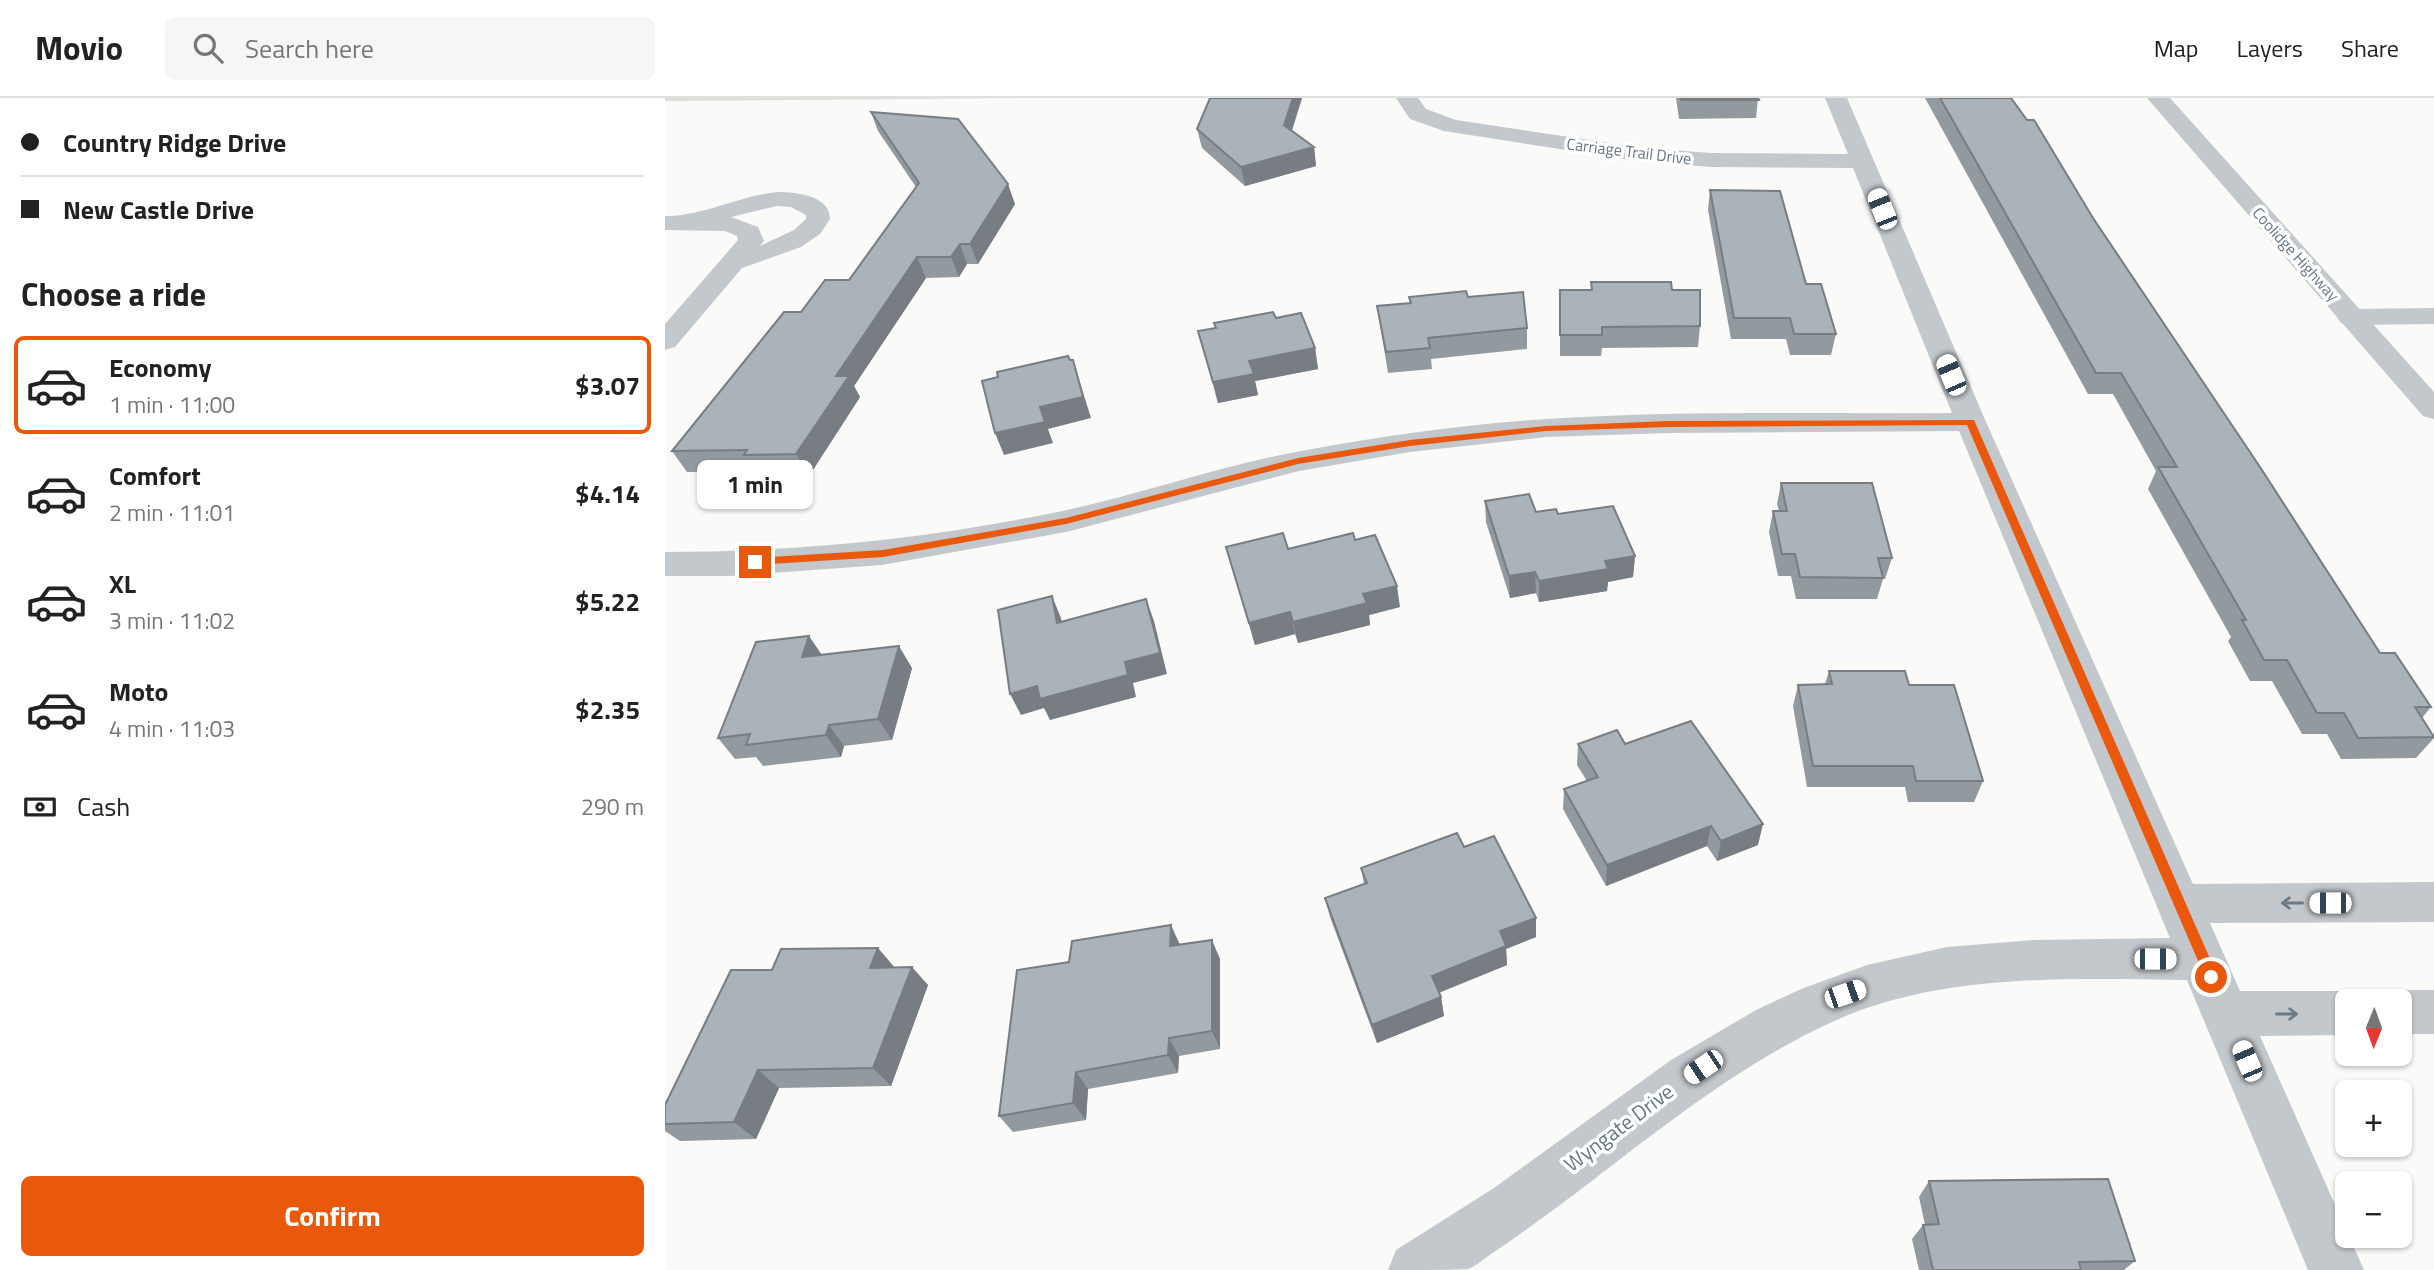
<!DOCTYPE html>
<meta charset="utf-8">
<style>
body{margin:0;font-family:"Titillium Web",sans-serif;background:#f6f6f6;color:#222;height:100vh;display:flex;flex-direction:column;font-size:26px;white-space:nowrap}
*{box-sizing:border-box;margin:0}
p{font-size:23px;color:#767676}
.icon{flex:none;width:38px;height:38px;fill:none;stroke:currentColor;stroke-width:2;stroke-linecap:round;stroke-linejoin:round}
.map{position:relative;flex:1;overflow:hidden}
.details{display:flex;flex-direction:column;background:#fff;width:665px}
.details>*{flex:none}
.banner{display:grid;align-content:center;height:154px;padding:0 21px;background:#fff}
.needle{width:46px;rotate:181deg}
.fabs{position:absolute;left:1670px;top:891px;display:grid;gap:14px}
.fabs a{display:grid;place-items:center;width:77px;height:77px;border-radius:10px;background:#fff;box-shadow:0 2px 5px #0004;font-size:35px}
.end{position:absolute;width:32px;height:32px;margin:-16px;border:9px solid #ea580c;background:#fff;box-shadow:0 0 0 4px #fff}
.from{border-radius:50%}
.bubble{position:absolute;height:49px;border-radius:10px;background:#fff;box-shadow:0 2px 5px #0004;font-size:23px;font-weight:700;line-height:49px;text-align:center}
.car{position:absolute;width:21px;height:42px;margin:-21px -10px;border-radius:9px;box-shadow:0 0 5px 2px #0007;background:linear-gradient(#fff 24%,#345 0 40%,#fff 0 76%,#345 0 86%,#fff 0)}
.banner b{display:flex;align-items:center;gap:24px;height:66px;font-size:26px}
.banner b+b{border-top:2px solid #e0e0e0}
.banner i{width:18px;height:18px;background:#222}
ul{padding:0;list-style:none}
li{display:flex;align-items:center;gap:21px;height:98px;margin:0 14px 10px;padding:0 7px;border:4px solid transparent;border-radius:10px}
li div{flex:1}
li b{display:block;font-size:26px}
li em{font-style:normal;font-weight:700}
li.on{border-color:#ea580c}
li>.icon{width:63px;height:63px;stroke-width:1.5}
h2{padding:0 21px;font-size:32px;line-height:84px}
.pay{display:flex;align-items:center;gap:18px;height:77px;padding:0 21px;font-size:26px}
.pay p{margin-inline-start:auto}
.primary-button{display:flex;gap:14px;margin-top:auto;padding:14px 21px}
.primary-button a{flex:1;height:80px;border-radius:10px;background:#ea580c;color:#fff;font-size:28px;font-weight:700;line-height:80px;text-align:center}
header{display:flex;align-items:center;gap:42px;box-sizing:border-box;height:98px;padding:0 35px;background:#fff;border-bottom:2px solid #e0e0e0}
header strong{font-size:33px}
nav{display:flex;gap:38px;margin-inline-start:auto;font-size:24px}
.search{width:490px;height:63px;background:#f6f6f6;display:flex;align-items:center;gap:18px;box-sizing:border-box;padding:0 24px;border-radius:10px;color:#767676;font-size:26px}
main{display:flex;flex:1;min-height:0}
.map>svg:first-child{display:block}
.green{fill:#dadfd7}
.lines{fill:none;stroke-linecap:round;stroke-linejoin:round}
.minor{fill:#c3c8cc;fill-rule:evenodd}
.tertiary{fill:#c3c8cc;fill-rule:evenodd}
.wall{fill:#929a9f}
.shaded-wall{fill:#777d82}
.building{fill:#aab3b9;stroke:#777d82;stroke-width:2}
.oneway{stroke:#6a7a87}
.route{fill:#ea580c}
.labels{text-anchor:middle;stroke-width:7;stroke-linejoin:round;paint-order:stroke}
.far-street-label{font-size:16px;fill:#657683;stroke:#fff}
.near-street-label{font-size:21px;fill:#657683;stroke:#fff}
</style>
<header>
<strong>Movio</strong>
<div class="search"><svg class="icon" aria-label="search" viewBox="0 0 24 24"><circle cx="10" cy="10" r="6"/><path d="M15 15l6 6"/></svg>Search here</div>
<nav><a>Map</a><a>Layers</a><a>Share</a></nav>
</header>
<main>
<section class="details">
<div class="banner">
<b><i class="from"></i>Country Ridge Drive</b>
<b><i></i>New Castle Drive</b>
</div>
<h2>Choose a ride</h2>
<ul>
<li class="on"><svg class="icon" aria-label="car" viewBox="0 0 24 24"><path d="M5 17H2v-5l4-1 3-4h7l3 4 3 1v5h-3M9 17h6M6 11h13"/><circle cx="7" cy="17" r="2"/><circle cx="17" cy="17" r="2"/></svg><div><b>Economy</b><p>1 min · 11:00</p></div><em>$3.07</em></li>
<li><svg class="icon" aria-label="car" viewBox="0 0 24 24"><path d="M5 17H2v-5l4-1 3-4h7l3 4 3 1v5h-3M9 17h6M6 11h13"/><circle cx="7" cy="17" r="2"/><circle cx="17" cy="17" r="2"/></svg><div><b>Comfort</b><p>2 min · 11:01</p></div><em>$4.14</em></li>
<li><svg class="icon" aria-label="car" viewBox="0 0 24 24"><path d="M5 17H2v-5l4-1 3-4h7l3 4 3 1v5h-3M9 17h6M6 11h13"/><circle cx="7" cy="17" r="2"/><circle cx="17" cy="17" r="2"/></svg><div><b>XL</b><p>3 min · 11:02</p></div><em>$5.22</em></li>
<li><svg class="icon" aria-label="car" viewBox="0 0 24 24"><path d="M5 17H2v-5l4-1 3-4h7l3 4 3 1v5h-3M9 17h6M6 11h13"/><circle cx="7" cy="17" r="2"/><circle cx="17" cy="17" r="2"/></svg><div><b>Moto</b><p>4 min · 11:03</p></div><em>$2.35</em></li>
</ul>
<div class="pay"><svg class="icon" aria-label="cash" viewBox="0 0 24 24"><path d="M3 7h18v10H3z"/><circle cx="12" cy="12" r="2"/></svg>Cash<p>290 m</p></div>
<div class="primary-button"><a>Confirm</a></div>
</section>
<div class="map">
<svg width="1769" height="1172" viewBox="0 0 1769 1172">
<rect width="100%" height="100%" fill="#fafaf8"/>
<path class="green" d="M0 0H364L0 3Z"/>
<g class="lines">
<path class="minor" d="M731 0H753L761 11 791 22 978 50 1047 55 1183 56 1160 0H1182L1321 324 1528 786 1769 784V824L1545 825 1575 893H1682L1699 899 1701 903H1682V937L1595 938 1699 1172H1643L1522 882C1405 881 1276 874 1167 924 1071 968 990 1035 907 1098 881 1117 856 1136 829 1154 821 1159 812 1168 803 1171 789 1172 740 1172 723 1172L731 1152 829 1090 1006 962 1091 912 1136 891 1202 867 1282 849 1368 842 1505 840 1294 333 1004 335 881 339 745 354 634 373 401 434 217 467 65 478H0V454C135 454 270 440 402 412 480 395 557 367 636 353 717 338 800 326 882 321 1017 312 1152 316 1287 315L1188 70 1047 69 978 64 779 33 745 21Z
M112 94C130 94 165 97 165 121L155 136 136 149 77 170 10 249 0 252V226L73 142 72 138 60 133 0 132V118C38 118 73 98 112 94ZM112 108 126 109 141 117V121L129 132 95 148 99 143 93 129 66 119Z
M1769 210V226L1686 227 1676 225 1672 219 1676 213 1686 211Z
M1734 892H1769V936H1734V903H1715L1717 898Z"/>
<path class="tertiary" d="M1482 0H1505L1769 294V321L1758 318Z"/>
</g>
<path class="wall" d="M545 0H637L627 33 649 49 651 68 580 88 537 50 532 31Z
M1011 0H1093L1091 20 1014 21Z
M1260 0H1346L1428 120 1715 555 1766 609 1757 620 1769 640 1751 660 1676 661 1662 636H1637L1607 583H1585L1563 543 1566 539 1483 391 1491 373 1448 296H1423Z
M206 14 350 106 313 166H302L294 179 261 180 189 288 195 299 144 378H93L90 374H22L7 353 136 214 184 182 251 89 213 33Z
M1045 92 1141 186 1171 236 1166 257H1125L1121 241H1066L1043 112Z
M926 184 1007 192 1035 228 1033 249 937 250 936 258H895V192H926Z
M744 199H803L862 230V251L766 261 767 271 723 275 712 208 745 205Z
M611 220 650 250 653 271 590 283 593 297 553 305 533 233Z
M1116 385 1227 460 1220 481H1218L1212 501H1131L1126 478H1113L1104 434 1108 413H1114L1112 406Z
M820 403 871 414 893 416 970 458 968 479 943 484 942 493 874 504 871 495 845 500 821 424Z
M690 442 735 509 704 517 705 527 633 545 630 536 590 547 561 449 623 451Z
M157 557 247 570 227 642 179 648 176 659 98 668 91 659 70 661 53 640Z
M1164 573 1244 587 1318 683 1309 704H1243L1240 689H1142L1128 608 1133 587 1160 586Z
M913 646H960L1093 747 1052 763 1042 748 941 788 898 711 899 691 922 683 912 667Z
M799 749 871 820V839L841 851 842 867 774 895 776 899 779 918 712 945 665 819 660 800 699 786 696 770Z
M515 847 555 861V951L514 958 513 975 423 991 421 1022 348 1034 334 1018Z
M213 850 229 869 263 887 226 988 114 990 91 1041 15 1043 0 1033V1007L107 872Z
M1264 1083 1470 1163 1459 1172H1254L1247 1141 1258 1127H1260L1254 1099Z"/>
<path class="shaded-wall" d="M628 0H637L622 46 619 27Z
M649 49 651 68 580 88 576 69Z
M343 86 350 106 313 166 305 146Z
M295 146 302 166 294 179 286 159Z
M252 159 261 180 189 288 195 299 144 378 131 356 171 278Z
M650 250 653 271 590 283 593 297 553 305 548 284 584 263Z
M408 262 426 320 383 331 388 345 339 357 330 335 375 309Z
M970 458 968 479 943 484 942 493 874 504V483L940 463Z
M870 474 871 495 845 500 844 478Z
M732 488 735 509 704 517 705 527 633 545 628 524 698 496Z
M387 498 396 520 401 546 392 525Z
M481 501 489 523 502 576 468 585 471 599 385 622 379 610 356 617 345 596 460 564Z
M625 514 630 536 590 547 584 525Z
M144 538 159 560 137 559Z
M234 548 247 570 227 642 213 621Z
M164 627 179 648 176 659 161 637Z
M1098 726 1093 747 1052 763 1056 743Z
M1046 728 1042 748 941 788 942 767Z
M871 820V839L841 851 842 867 770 896 767 878 835 833Z
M506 827 515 847 505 848Z
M547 842 555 861V951L547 933Z
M213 850 229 869 205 870Z
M247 869 263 887 226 988 208 970Z
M776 899 779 918 712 945 707 927Z
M504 940 514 958 513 975 503 957Z
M93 972 114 990 91 1041 69 1024Z
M411 974 423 991 421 1022 408 1005Z"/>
<path class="building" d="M545 0H628L619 27 649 49 576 69 532 31Z
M1015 0H1093L1094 2H1016Z
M1275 0H1346L1362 22H1369L1428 120 1595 369 1715 555H1730L1766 609H1750L1769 639 1693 640 1679 615H1652L1622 562H1599L1577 522H1581L1493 369H1512L1456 275H1431Z
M206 14 293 21 343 86 305 146H295L286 159H252L171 278H184L131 356 79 357 82 352 7 353 119 214H136L160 182H184L254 85Z
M1045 92 1115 93 1141 186H1156L1171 236H1129L1125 220H1069Z
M926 184H1006L1007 192H1035V228L937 229V237H895V192H927Z
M801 193 803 199 858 194 862 230 763 240 765 250 721 254 712 208 746 205 744 199Z
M608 214 611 220 636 215 650 250 584 263 589 276 548 284 533 233 551 230 549 225Z
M403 258 405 262H408L418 299 375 309 380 324 330 335 317 283 333 279 332 274Z
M1116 385H1207L1227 460H1213L1218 480 1135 479 1130 456H1117L1108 413H1122Z
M864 396 871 414 891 411 893 416 948 408 970 458 940 463 943 471 874 483 870 474 844 478 820 403Z
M618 435 623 451 688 435 690 442 710 437 732 488 698 496 702 505 628 524 625 514 584 525 561 449Z
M387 498 392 525 481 501 495 555 460 564 463 577 375 601 372 588 345 596 333 512Z
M144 538 137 559 234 548 213 621 164 627 161 637 81 647 85 636 53 640 91 544Z
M1164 573H1240L1244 587H1289L1318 683H1251L1248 668H1148L1133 587 1167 586Z
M1026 623 1098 726 1056 743 1046 728 942 767 899 691 933 679 913 646 952 632 960 646Z
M792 735 799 749 829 738 871 820 835 833 841 848 767 878 776 899 707 927 660 800 702 785 696 770Z
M506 827 505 848 547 842V933L504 940 503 957 411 974 408 1005 334 1018 352 872 404 864 407 843Z
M213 850 205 870 247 869 208 970 93 972 69 1024 0 1026V1007L66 872H107L116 851Z
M1443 1081 1470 1163 1414 1164 1416 1172H1268L1258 1127 1274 1126 1264 1083Z"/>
<defs><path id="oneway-shaft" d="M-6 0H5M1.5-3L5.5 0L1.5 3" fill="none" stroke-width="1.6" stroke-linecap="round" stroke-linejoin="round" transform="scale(1.75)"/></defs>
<g class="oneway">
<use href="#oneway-shaft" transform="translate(1627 805) rotate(180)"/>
<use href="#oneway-shaft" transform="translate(1622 916)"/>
</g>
<path class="route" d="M1309 322 1553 879 1551 884H1542L1540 879 1302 327 1004 329 881 333 745 348 633 366 401 426 218 459 90 467 85 464 90 460 218 452 401 420 633 360 745 342 881 328 1004 323Z"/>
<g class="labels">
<g class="far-street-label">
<text transform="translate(964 53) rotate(7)" y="6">Carriage Trail Drive</text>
<text transform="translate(1631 156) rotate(48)" y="6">Coolidge Highway</text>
</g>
<g class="near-street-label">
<text transform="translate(954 1030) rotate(-37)" y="7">Wyngate Drive</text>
</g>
</g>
</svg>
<div class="fabs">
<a><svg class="needle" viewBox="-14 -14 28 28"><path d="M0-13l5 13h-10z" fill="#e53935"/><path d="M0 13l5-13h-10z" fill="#767676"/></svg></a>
<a>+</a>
<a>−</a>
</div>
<i class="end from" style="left:1546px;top:879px"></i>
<i class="end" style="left:90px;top:464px"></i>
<div class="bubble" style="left:32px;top:362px;width:116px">1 min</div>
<i class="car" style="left:1217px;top:111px;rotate:338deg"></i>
<i class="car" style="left:1286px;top:277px;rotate:337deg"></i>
<i class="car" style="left:1665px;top:805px;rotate:270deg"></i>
<i class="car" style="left:1490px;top:861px;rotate:90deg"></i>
<i class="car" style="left:1180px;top:896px;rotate:71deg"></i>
<i class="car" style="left:1582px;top:963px;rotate:337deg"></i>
<i class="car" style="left:1038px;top:969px;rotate:236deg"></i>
</div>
</main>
